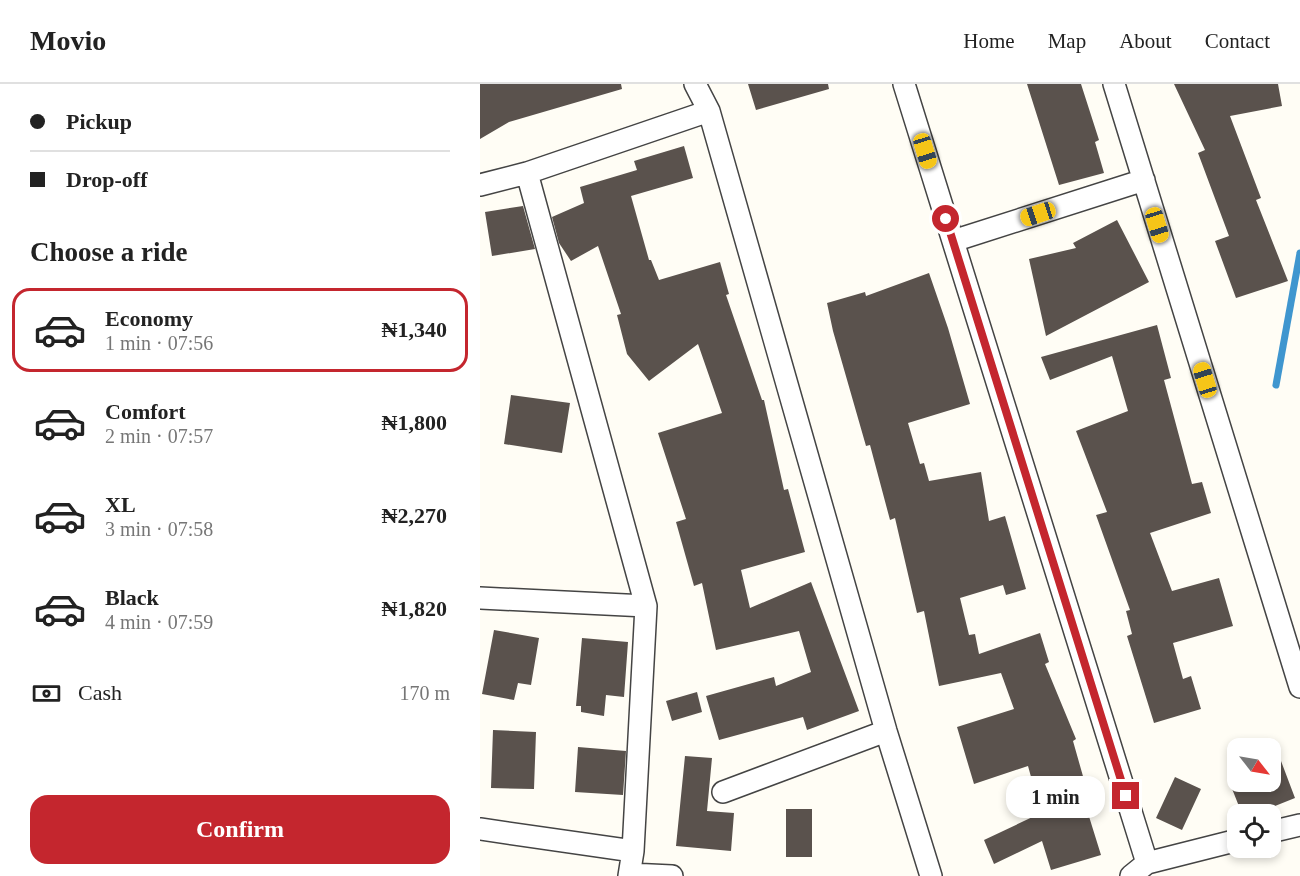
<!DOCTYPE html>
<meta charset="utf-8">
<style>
body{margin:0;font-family:"Times New Roman",serif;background:#f6f6f6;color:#222;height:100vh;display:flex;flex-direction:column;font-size:22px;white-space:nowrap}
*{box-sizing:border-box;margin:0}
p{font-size:20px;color:#767676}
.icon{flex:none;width:33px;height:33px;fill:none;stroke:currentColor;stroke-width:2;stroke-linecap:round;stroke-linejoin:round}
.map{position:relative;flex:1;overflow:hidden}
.sheet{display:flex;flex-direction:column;background:#fff;width:480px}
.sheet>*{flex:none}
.guide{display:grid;align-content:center;height:132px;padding:0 30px;background:#fff}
.needle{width:39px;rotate:121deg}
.buttons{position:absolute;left:747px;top:654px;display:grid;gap:12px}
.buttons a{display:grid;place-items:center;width:54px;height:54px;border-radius:12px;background:#fff;box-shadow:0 3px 9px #0003;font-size:30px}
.end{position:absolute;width:27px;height:27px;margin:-14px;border:8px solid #c4262e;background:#fff;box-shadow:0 0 0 3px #fff}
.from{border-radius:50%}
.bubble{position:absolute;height:42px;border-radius:18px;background:#fff;box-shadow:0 3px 9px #0003;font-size:20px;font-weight:700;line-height:42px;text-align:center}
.car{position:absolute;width:18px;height:36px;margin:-18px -9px;border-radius:8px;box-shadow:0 0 4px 2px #0007;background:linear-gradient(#f5c518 24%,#345 0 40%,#f5c518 0 76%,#345 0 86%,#f5c518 0)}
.guide b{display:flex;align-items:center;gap:21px;height:57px;font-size:22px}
.guide b+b{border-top:2px solid #e0e0e0}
.guide i{width:15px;height:15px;background:#222}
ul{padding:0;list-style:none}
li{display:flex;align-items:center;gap:18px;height:84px;margin:0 12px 9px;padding:0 18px;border:3px solid transparent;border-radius:18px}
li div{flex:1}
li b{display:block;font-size:22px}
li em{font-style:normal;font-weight:700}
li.on{border-color:#c4262e}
li>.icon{width:54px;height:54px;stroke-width:1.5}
h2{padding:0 30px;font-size:27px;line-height:72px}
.pay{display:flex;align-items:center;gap:15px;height:66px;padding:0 30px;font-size:22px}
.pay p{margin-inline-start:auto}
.button{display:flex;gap:12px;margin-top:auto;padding:12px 30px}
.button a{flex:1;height:69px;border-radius:18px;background:#c4262e;color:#fff;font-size:24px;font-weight:700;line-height:69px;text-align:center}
header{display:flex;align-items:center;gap:36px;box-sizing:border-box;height:84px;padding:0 30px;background:#fff;border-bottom:2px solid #e0e0e0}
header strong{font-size:28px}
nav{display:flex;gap:33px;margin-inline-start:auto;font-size:21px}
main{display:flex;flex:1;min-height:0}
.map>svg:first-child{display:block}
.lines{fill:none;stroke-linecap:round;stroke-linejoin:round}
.stream{stroke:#3f96cf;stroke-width:7}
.building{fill:#5a524d}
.street-casing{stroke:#444;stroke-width:24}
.street{stroke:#fff;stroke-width:21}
.route{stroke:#c4262e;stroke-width:8}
</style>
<header>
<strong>Movio</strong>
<nav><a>Home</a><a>Map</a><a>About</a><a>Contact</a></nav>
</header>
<main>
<section class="sheet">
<div class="guide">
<b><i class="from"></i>Pickup</b>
<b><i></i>Drop-off</b>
</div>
<h2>Choose a ride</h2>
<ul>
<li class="on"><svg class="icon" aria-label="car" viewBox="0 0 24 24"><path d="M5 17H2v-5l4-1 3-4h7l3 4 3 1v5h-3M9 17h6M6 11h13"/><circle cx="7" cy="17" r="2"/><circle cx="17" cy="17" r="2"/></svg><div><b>Economy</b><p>1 min · 07:56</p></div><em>₦1,340</em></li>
<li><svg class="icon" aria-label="car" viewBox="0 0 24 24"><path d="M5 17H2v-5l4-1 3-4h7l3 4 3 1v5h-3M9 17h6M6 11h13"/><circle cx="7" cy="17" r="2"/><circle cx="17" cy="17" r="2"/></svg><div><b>Comfort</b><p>2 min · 07:57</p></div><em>₦1,800</em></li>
<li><svg class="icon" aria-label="car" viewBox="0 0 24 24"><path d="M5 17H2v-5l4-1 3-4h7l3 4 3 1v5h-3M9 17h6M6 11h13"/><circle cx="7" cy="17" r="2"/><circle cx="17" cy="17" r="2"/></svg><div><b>XL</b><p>3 min · 07:58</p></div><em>₦2,270</em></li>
<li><svg class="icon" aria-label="car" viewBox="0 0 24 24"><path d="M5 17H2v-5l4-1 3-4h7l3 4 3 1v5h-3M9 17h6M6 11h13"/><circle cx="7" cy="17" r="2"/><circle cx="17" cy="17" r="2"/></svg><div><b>Black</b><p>4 min · 07:59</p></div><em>₦1,820</em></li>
</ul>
<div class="pay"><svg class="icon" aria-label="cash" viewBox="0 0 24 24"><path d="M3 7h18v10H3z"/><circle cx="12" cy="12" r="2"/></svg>Cash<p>170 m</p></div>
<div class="button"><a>Confirm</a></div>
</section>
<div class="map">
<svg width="820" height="792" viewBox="0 0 820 792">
<rect width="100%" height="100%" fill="#fffdf5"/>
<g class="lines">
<path class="stream" d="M796 301 820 169"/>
</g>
<path class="building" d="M0 0H141L142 5 29 38 0 55Z
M268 0H348L349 5 276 26Z
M547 0H601L619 56 615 58 624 89 579 101Z
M694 0H798L802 22 750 32 781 114 776 116 808 197 756 214 735 157 749 152 718 69 725 66Z
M204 62 213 94 151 112 169 176H171L179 196 240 178 249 210 246 211 282 316H284L304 406 308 405 325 468 261 486 270 524 331 498 379 627 327 646 323 633 239 656 226 612 294 593 296 602 331 588 319 547 236 566 222 499 214 502 196 438 206 435 178 349 242 329 218 260 169 297 147 270 137 231 141 230 118 162 91 177 79 159 72 133 104 119 100 103 157 86 154 77Z
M43 122 55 165 12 172 5 128Z
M637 136 669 198 566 252 549 175 596 164 593 159Z
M449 189 468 244 490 320 428 339 440 380 444 379 449 397 501 388 509 437 525 432 546 505 526 511 523 501 480 514 489 551 495 550 499 570 560 549 569 578 565 580 596 655 593 657 612 724 607 726 621 771 571 786 562 757 514 780 504 756 561 729 548 682 494 700 477 643 534 625 521 589 459 602 444 527 437 529 415 434 410 436 390 361 386 362 353 247 347 219 385 208 386 212Z
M677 241 691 294 684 296 712 400 722 398 731 429 670 449 692 507 739 494 753 542 693 559 703 595 711 592 721 625 674 639 647 552 652 550 646 527 650 526 616 431 627 428 596 347 648 327 632 272 570 296 561 273Z
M31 311 90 319 82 369 24 360Z
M14 546 59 554 51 601 38 599 34 616 2 610Z
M102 554 148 558 144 613 126 611 124 632 101 628V622H96Z
M217 608 222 628 192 637 186 617Z
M13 646 56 648 54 705 11 704Z
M98 663 146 667 143 711 95 708Z
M205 672 232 674 227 727 254 729 251 767 196 762Z
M801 677 815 714 775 730H762L749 697 758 694V698H790V681Z
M695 693 721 705 702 746 676 734Z
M306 725H332V773H306Z"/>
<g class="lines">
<g class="street-casing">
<path id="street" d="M215 0 229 27 406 647 451 792
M424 0 667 779
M634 0 820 603
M0 101 47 89
M473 157 664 96
M0 514 166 522
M243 708 406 647
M0 745 153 767 149 792
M790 748 820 741
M153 767 166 522 47 89 229 27
M150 790 192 792
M651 792 667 779 758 756"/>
</g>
<use href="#street" class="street"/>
</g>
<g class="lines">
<path class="route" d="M466 135 646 712"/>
</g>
</svg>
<div class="buttons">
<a><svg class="needle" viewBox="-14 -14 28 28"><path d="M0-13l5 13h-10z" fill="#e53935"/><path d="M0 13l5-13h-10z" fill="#767676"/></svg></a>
<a><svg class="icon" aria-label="locate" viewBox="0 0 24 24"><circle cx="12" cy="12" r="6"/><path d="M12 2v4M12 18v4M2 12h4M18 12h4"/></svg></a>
</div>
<i class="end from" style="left:466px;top:135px"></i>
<i class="end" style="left:646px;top:712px"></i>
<div class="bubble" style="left:526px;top:692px;width:99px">1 min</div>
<i class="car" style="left:445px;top:67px;rotate:163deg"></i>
<i class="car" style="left:558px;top:130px;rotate:252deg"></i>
<i class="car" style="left:677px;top:141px;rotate:163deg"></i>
<i class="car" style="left:725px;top:296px;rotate:343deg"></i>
</div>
</main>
